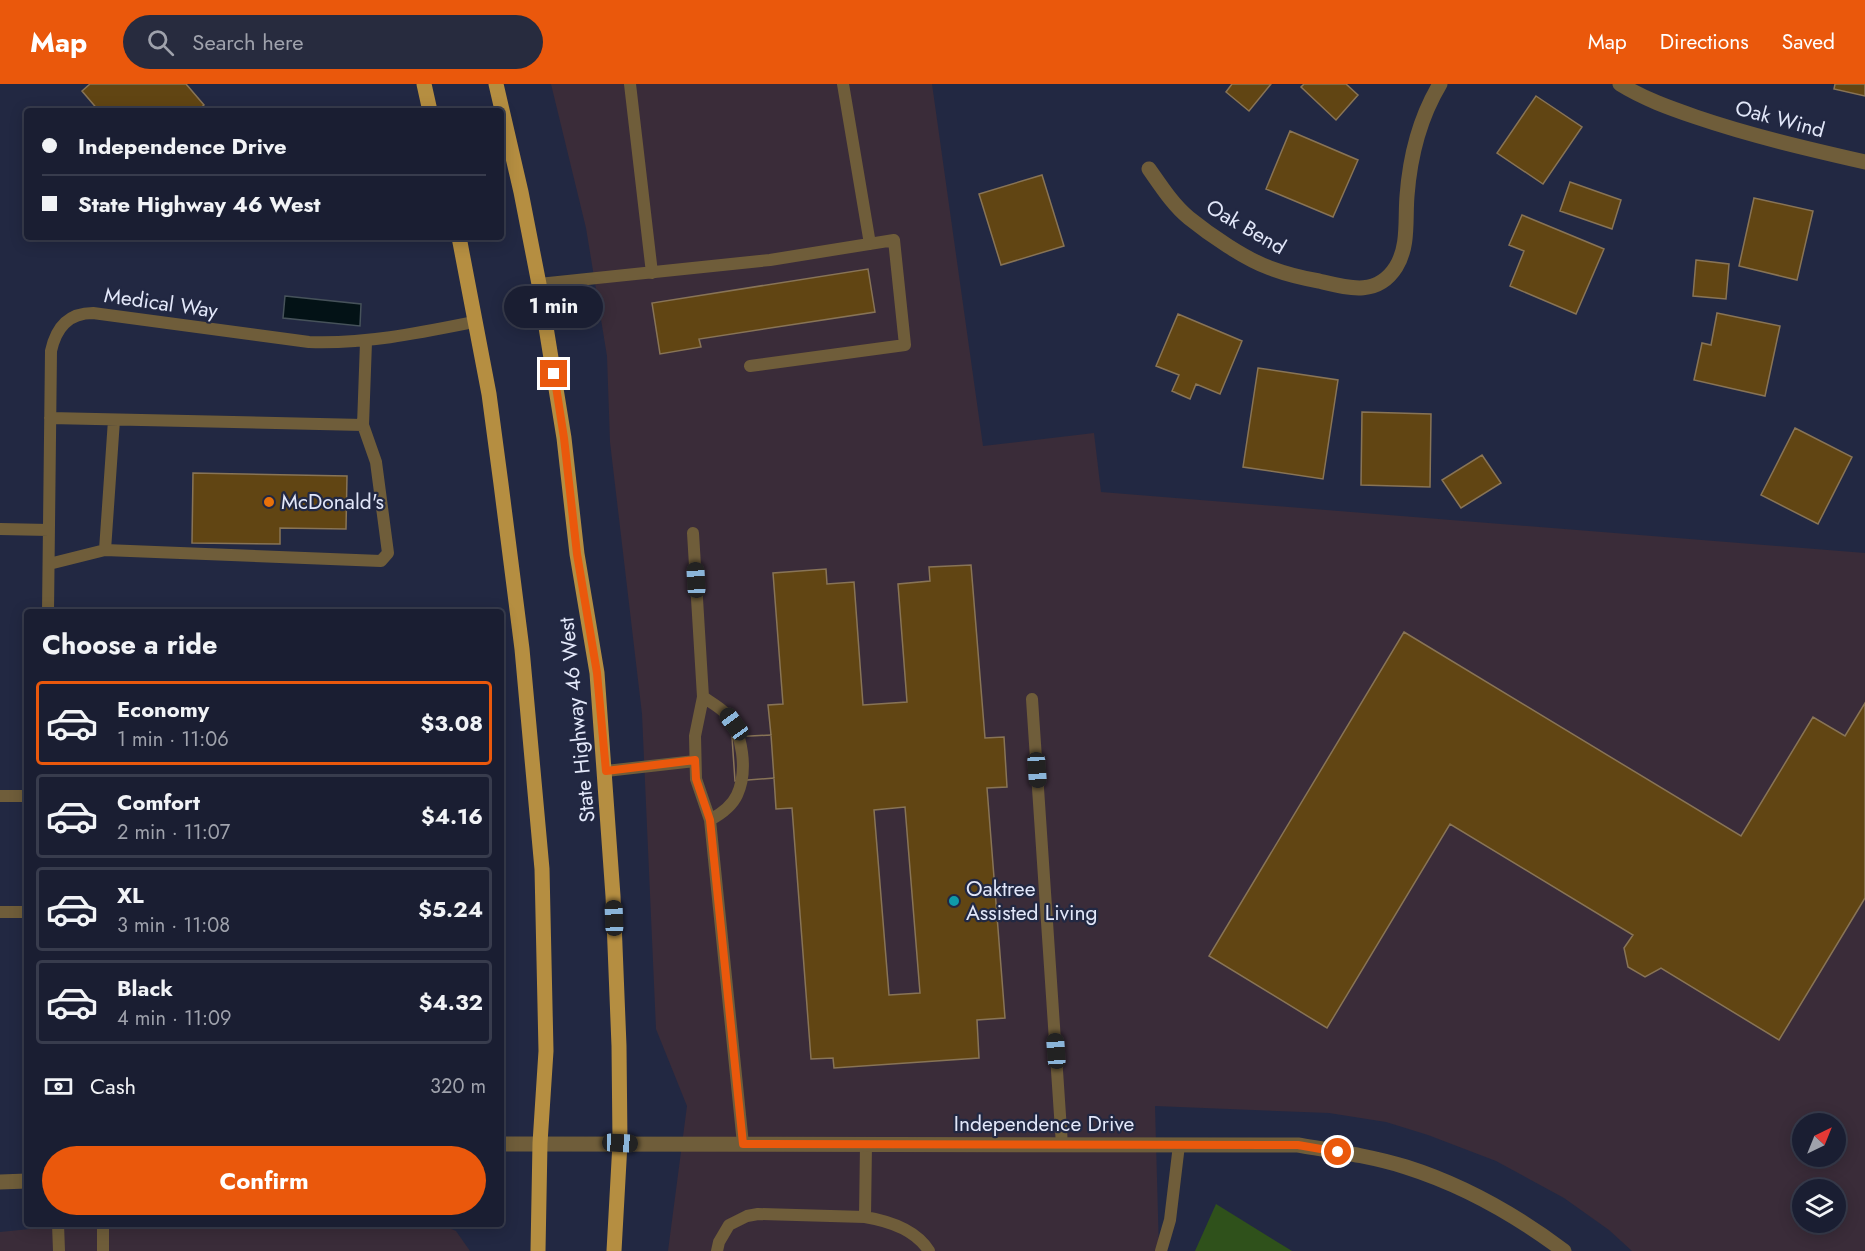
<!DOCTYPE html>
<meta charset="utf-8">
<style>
body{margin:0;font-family:Jost,sans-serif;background:#272b3e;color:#f1f3f6;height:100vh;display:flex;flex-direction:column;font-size:22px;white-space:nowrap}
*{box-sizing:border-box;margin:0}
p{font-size:20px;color:#9fa2ac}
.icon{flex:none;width:33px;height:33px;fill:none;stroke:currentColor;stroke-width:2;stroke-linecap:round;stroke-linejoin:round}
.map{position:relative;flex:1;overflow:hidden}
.panel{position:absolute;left:24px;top:525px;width:480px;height:618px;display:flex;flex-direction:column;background:#1a1e32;border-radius:6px;box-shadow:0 3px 15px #0003,0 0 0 2px #383c4d}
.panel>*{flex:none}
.hud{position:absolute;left:24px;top:24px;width:480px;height:132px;border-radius:6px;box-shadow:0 3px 15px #0003,0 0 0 2px #383c4d;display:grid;align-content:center;height:132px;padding:0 18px;background:#1a1e32}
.needle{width:39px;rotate:43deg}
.buttons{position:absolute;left:1792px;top:1029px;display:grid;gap:12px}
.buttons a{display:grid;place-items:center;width:54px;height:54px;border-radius:50%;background:#1a1e32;box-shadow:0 3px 15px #0003,0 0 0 2px #383c4d;font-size:30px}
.end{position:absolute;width:27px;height:27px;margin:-14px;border:8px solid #ea580c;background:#fff;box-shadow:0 0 0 3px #fff}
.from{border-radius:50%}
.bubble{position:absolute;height:42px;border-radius:21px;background:#1a1e32;box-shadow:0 3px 15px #0003,0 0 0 2px #383c4d;font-size:20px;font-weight:700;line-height:42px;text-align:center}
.car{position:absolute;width:18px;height:36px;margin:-18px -9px;border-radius:8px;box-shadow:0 0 4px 2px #0007;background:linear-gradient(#222 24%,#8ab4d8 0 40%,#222 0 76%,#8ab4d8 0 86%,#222 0)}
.hud b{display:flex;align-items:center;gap:21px;height:57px;font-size:22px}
.hud b+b{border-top:2px solid #383c4d}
.hud i{width:15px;height:15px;background:#f1f3f6}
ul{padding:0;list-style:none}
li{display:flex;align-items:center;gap:18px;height:84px;margin:0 12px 9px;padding:0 6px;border:3px solid #383c4d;border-radius:6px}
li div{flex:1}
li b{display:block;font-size:22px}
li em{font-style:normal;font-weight:700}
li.active{border-color:#ea580c}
li>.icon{width:54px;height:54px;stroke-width:1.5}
h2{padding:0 18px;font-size:27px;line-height:72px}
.pay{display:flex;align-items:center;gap:15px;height:66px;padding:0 18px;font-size:22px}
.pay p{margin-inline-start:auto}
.primary-button{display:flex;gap:12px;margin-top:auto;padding:12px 18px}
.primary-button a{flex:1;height:69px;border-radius:36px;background:#ea580c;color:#fff;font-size:24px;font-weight:700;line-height:69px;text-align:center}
header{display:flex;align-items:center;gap:36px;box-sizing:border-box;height:84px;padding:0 30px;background:#ea580c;color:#fff}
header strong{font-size:28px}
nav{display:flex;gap:33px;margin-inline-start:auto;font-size:21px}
.search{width:420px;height:54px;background:#272b3e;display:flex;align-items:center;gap:15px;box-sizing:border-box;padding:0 21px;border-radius:33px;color:#9fa2ac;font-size:22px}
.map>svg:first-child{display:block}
.commercial{fill:#3a2c39;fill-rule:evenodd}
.green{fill:#2f511b}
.water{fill:#031216;stroke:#46525a;stroke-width:1.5}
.building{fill:#614513;stroke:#887456;stroke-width:1.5;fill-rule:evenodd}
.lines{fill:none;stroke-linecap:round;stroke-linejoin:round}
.service{stroke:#6f5d3a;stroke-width:12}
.minor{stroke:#6f5d3a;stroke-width:15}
.primary{stroke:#b58e41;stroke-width:15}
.route{stroke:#ea580c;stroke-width:8}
.food-dot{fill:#e8710a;stroke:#222842;stroke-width:2}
.culture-dot{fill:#0f9aa8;stroke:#222842;stroke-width:2}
.labels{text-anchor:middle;stroke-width:4.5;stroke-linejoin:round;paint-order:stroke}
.street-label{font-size:21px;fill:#e2e7f9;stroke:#222842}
.poi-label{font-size:21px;fill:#e2e7f9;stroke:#222842;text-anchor:start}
</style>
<header>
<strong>Map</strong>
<div class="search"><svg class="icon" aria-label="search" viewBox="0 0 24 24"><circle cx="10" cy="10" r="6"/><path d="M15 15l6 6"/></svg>Search here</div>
<nav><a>Map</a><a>Directions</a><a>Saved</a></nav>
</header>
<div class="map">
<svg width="1865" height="1167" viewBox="0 0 1865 1167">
<rect width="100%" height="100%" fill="#222842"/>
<path class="commercial" d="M551 0H932L983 362 1094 349 1101 408 1865 469V1167H1632L1609 1146 1564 1114 1496 1077 1428 1051 1386 1038 1329 1029 1155 1022 1159 1167H668L687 1022 656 945 642 630 610 358 607 272 586 144ZM1803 1040H1836V1072H1803ZM1803 1106H1836V1138H1803Z
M80 1140H440L456 1147 470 1167H0V1148Z"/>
<path class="green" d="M1216 1120 1292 1167H1195Z"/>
<path class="water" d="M285 212 361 220 360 242 283 234Z"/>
<path class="building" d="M90 0H186L204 21 197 27H99L82 7Z
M1232 0H1271L1249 27 1226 8Z
M1304 0H1346L1358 11 1336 36 1301 3Z
M1835 0H1865V12L1834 5Z
M1536 12 1582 43 1543 100 1497 69Z
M1290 47 1358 76 1333 133 1266 105Z
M1042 91 1064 162 1001 181 979 110Z
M1570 98 1621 116 1612 145 1560 127Z
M1754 114 1813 127 1797 196 1739 182Z
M1522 131 1604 165 1576 230 1510 202 1524 167 1509 161Z
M1696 176 1729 180 1726 215 1693 212Z
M868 185 875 228 699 255 701 263 660 270 652 219Z
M1717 229 1780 242 1765 312 1694 296 1702 259 1711 261Z
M1178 230 1242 257 1220 310 1196 300 1190 315 1172 307 1179 291 1156 282Z
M1258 284 1338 296 1323 395 1243 383Z
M1362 328 1431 330 1430 403 1361 401Z
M1795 344 1852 373 1818 440 1761 411Z
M1482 371 1501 399 1461 424 1442 396Z
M193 389 347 392 346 445 280 444V460L192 459Z
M971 481 985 654 1004 653 1007 703 987 704 1005 934 977 936 979 974 834 984 833 974 811 975 792 724 776 725 774 694 735 697 732 653 771 651 768 621 783 620 773 489 826 485 827 500 854 498 863 621 907 618 898 500 930 497 929 483ZM905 723 920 909 889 911 874 726Z
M1404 548 1741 752 1813 633 1845 652 1865 619V814L1779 956 1661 884 1645 893 1628 883 1624 864 1633 851 1450 740 1327 944 1209 872Z
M771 651 774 694 735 697 732 653Z"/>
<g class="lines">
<path class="service" d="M630 0 652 189
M843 0 870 160
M539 200 770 176 894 156 905 261 750 282
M50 334 363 341 366 258
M0 445 49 446
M693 449 703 613 695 652 696 695 710 736 743 1060
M105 466 381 477 388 469 376 378 363 341
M49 480 105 466 114 336
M48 528 51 267C56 244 68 229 93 229L309 258C366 260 419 249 474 238
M703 613C710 618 720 623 726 630 743 649 748 687 737 711 732 722 721 730 710 736
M1032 615 1062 1061
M606 687 695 677
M0 712H27
M0 828H27
M865 1133 866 1060
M58 1140 59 1167
M103 1140V1167
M717 1167 719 1158 729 1141 747 1132 758 1130 865 1133C889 1137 916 1146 929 1167
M1161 1167 1170 1136 1179 1061"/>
<path class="minor" d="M1620 0C1644 15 1670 24 1696 33 1752 52 1808 65 1865 78
M1149 85C1161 102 1173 121 1189 134 1210 151 1245 175 1270 184 1286 190 1302 194 1319 197 1348 204 1377 213 1396 183 1409 162 1405 136 1407 112 1410 72 1419 35 1440 0
M501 1060 1298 1061C1334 1067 1371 1072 1406 1083 1463 1101 1516 1131 1564 1167
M0 1098 27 1097"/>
<path class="primary" d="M424 0 430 27
M496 0 521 108 539 200 564 354 577 470 597 589 613 812 619 962 620 1059 614 1167
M459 153 489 310 501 400 522 565 542 785 546 967 540 1059 538 1167"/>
</g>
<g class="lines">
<path class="route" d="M554 290 564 354 577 470 597 589 606 687 695 676 696 695 710 736 743 1060 1298 1061 1338 1068"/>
</g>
<circle class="food-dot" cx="269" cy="418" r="6"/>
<circle class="culture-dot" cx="954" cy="817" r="6"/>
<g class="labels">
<g class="street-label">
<text transform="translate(1780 35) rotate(15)" y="7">Oak Wind</text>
<text transform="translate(1246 143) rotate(30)" y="7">Oak Bend</text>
<text transform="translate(161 219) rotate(8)" y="7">Medical Way</text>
<text transform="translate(577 636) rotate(-96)" y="7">State Highway 46 West</text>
<text x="1044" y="1047">Independence Drive</text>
</g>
<g class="poi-label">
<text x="281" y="425">McDonald's</text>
<text x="966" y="812">Oaktree<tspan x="966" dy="24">Assisted Living</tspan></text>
</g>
</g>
</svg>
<div class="buttons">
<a><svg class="needle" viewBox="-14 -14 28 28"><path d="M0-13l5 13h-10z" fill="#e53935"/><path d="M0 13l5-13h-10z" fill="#9fa2ac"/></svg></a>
<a><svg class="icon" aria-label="layers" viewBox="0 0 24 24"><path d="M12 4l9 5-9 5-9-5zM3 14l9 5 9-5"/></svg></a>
</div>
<i class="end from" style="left:1338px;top:1068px"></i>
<i class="end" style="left:554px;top:290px"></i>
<div class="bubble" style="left:504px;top:202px;width:99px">1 min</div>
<i class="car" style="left:696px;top:496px;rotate:357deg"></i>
<i class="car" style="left:734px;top:640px;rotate:324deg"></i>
<i class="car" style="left:1037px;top:686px;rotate:176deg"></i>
<i class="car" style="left:614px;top:834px;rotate:358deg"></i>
<i class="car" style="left:1056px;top:967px;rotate:356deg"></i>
<i class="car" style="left:620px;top:1059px;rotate:93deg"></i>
<div class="hud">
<b><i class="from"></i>Independence Drive</b>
<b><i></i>State Highway 46 West</b>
</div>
<section class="panel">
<h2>Choose a ride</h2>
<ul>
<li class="active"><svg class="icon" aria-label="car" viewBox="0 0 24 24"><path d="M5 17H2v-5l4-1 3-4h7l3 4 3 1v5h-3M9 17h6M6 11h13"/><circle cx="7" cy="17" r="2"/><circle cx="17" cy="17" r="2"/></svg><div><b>Economy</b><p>1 min · 11:06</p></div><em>$3.08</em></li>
<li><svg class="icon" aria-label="car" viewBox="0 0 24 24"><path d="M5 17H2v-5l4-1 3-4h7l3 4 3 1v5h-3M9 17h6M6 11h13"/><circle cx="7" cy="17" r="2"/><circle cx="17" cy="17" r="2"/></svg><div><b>Comfort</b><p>2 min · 11:07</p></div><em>$4.16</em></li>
<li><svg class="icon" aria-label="car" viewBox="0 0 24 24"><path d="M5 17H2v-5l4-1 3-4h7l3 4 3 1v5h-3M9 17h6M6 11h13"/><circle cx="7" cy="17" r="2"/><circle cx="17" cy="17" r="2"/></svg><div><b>XL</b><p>3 min · 11:08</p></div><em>$5.24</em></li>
<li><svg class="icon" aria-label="car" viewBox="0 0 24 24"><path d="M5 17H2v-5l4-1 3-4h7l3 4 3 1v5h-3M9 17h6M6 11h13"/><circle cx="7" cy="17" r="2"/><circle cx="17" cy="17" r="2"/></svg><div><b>Black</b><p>4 min · 11:09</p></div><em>$4.32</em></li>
</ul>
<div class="pay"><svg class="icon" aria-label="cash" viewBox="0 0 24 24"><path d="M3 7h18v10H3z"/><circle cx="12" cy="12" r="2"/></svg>Cash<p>320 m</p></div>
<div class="primary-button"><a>Confirm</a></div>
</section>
</div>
